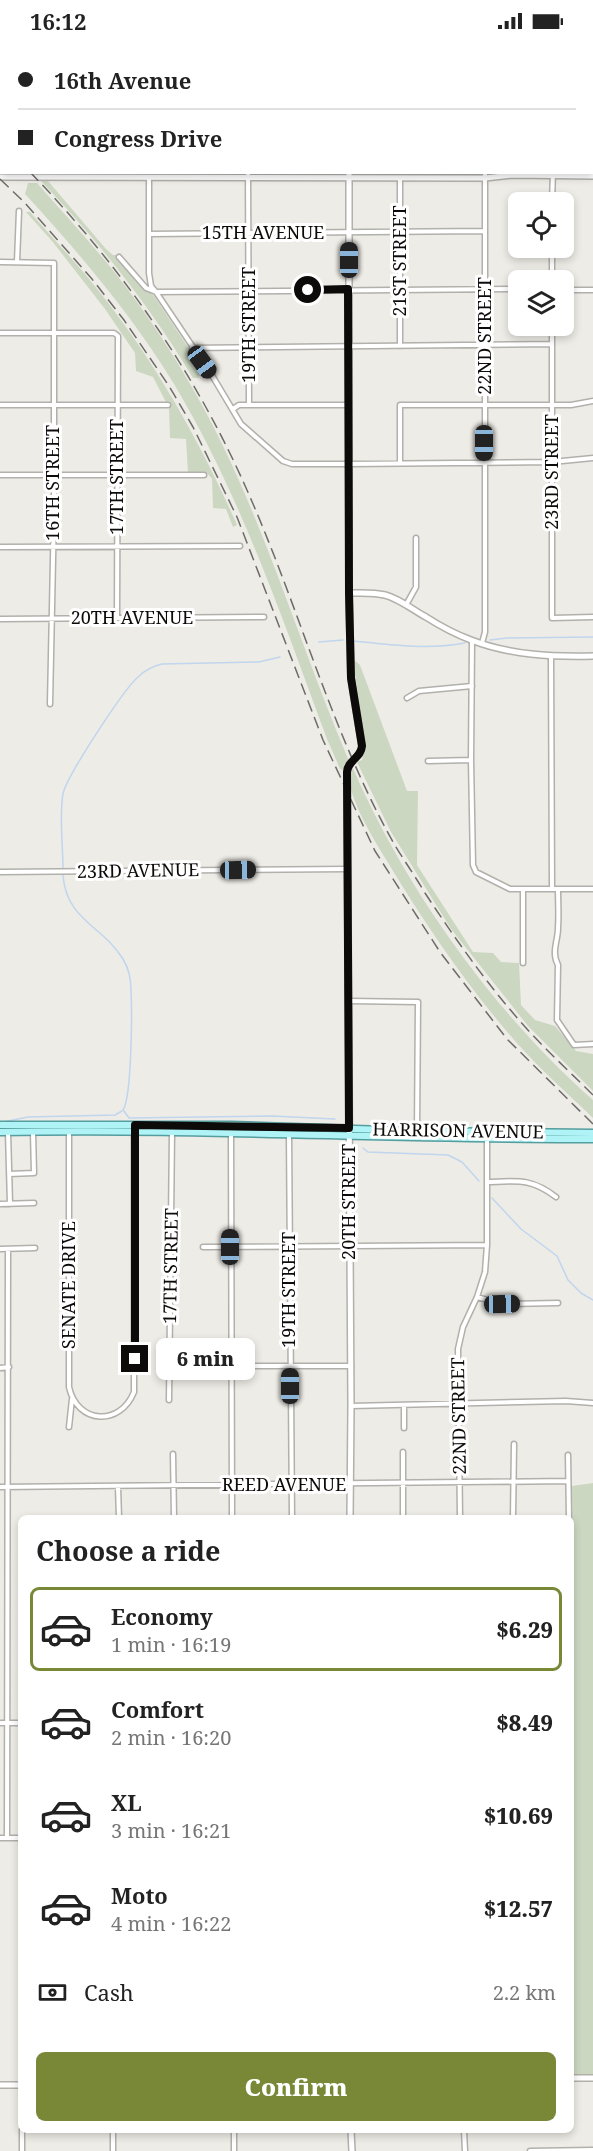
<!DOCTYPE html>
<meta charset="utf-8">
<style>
body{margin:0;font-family:"Noto Serif",serif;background:#f2f2f2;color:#222;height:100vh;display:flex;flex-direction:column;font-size:22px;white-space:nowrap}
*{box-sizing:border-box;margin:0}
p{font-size:20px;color:#767676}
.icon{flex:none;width:33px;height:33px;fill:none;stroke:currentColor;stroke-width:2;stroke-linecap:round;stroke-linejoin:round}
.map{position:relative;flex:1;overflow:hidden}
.side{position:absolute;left:18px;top:1473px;width:556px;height:618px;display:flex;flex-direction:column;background:#fff;border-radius:9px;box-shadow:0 3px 9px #0003}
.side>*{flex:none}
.banner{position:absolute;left:0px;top:0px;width:594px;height:132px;box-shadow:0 3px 9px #0003;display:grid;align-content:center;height:132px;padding:0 18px;background:#fff}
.fabs{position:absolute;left:508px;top:150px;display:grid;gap:12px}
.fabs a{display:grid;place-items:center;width:66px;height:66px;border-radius:9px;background:#fff;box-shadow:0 3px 9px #0003;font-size:30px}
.end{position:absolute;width:27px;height:27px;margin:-14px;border:8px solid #0c0b09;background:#fff;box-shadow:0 0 0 3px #fff}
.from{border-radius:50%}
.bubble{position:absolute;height:42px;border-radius:9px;background:#fff;box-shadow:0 3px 9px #0003;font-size:20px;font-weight:800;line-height:42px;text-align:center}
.car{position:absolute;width:18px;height:36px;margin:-18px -9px;border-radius:8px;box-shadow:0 0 4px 2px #0007;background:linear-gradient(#222 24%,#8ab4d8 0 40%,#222 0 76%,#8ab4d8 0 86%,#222 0)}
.banner b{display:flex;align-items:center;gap:21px;height:57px;font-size:22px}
.banner b+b{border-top:2px solid #e0e0e0}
.banner i{width:15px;height:15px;background:#222}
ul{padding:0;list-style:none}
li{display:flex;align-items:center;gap:18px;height:84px;margin:0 12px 9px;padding:0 6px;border:3px solid transparent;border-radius:9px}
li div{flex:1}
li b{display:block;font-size:22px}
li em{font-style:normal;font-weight:800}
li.selected{border-color:#788837}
li>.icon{width:54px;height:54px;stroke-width:1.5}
h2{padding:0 18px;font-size:27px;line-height:72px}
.pay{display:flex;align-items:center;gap:15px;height:66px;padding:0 18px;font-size:22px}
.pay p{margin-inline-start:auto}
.action{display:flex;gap:12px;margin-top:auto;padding:12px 18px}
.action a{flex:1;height:69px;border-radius:9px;background:#788837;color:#fff;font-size:24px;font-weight:800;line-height:69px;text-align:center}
.status{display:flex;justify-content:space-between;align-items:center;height:42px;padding:0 30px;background:#fff;direction:ltr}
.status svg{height:16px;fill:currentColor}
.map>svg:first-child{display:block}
.green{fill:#ccd7c2}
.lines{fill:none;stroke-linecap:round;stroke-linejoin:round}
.stream{stroke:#c0d5ee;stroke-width:1.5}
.minor-casing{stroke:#b2b0ab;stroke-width:7}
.tertiary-casing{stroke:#b2b0ab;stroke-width:8}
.secondary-casing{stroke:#b2b0ab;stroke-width:8}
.primary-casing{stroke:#559d9f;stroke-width:9}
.minor{stroke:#fff;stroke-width:4}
.tertiary{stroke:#fff;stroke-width:5}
.secondary{stroke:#fff;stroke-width:5}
.primary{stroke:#b0f3f6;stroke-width:6}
.rail{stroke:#6d6c68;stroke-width:1.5;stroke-dasharray:12 6;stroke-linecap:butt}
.route{stroke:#0c0b09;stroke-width:8}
.labels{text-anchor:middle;stroke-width:6;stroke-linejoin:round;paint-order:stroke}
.street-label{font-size:18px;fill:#0c0b09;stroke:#fff}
</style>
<div class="status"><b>16:12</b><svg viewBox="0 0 49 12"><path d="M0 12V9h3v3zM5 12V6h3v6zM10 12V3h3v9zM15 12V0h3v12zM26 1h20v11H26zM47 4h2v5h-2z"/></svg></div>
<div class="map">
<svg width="593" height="2109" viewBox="0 0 593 2109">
<rect width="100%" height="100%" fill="#eeece6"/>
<path class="green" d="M41 139H48L106 207 113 213H116L142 245 154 254 203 328 198 336H193C150 264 99 200 41 139Z
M28 141H37C66 174 96 206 123 241 148 274 172 310 193 347 260 463 296 595 349 719L344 728 340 727 327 697C282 576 241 454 174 342 132 273 80 212 25 152Z
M26 170H30C48 191 67 211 85 232 148 307 198 394 237 483L233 485 226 467 213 466 212 437 207 431H188L186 397 170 396 169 366 153 335 136 329 135 311 105 267 52 199Z
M353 617 360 623 407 749H418L417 823 473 910 493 911 501 920 519 921 521 963 535 978 555 984 576 1009 593 1012V1049L528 984 451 887 391 790 357 720 362 718 365 705Z
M352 724C404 845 494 971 593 1058V1076C567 1051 539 1026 515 999 468 945 427 885 390 824 376 801 360 776 352 751 349 743 350 731 352 724Z
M593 1441V2035H572V1525L573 1521 572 1444Z"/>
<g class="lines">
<path class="stream" d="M490 598 507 596 593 595
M353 599C391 603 427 608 465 601
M319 600 343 598
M63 826C63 804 59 774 63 752 66 735 124 647 138 635 145 628 153 624 162 622L259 620 280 615
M63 833C66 878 103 884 123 917 129 927 131 938 131 948 132 969 132 1054 123 1068
M124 1069 129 1076 272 1074 335 1077
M3 1080 28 1075 115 1073 122 1069
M363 1106 368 1110 448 1113 462 1120 479 1139
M492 1156 521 1187 557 1214 568 1238 581 1251 593 1258"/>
<g class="minor-casing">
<path id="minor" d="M25 2V0
M85 2V0
M139 2V0
M249 2V0
M417 2V0
M486 2V0
M554 2V0
M0 5H2
M592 68H593
M0 71H2
M0 85 2 87
M248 130 249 363
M149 135V231L151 244 156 250 519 247
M400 136V304
M552 160 553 130
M149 192 485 189
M119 215 146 246 156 250 213 335 241 382 283 419 292 422H349L552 420 593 416
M0 220 54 221V469L50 662
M17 220 19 169
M552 238V206
M564 248H593
M552 284V576L593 575
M0 291H114L118 294 117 576
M192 306 552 302
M0 363H168
M233 367 239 363H349
M400 421V363H571L593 359
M0 433H204
M0 505 240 504
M406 563 416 545V496
M0 577 264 575
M472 599 471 718 473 823 476 830 510 847H593
M482 601 485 590V130
M551 615 552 846
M407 656 419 649 472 644
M428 719 471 718
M0 830 348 827
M523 847V921
M558 847C558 860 559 873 558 886 558 899 551 910 558 923L557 978 574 1003 593 1002
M349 959 418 960 417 1089
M69 1089V1345C77 1382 120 1385 134 1350V1083
M8 1090 10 1162
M231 1090 232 1476
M289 1093 292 1476
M9 1132 34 1131 33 1090
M488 1140C518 1139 531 1136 556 1155
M0 1162 34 1161
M203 1205 487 1203
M0 1207 35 1206
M477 1255 502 1262 558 1261
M202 1324H351
M0 1326 9 1325
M169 1358 172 1090
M404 1363V1386
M351 1364 566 1359 593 1361
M69 1385 72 1357
M173 1412 174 1476
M568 1413 569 1476
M0 1445 568 1439
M118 1445 119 1476
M403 1476V1410
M460 1476 458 1307 463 1285 477 1255 485 1230 487 1203V1097
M513 1476 514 1402
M0 1681H21
M0 1796H21
M7 1796 8 1207
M113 2088V2109
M234 2088V2109
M464 2088 465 2109
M22 2109V2088
M530 2109 593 2108"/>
</g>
<g class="tertiary-casing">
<path id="tertiary" d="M350 0V2
M349 130V551L351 636 362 704C361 716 348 718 347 730L351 1364 350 1476
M349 551C361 551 373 550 385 553 400 557 413 568 426 575 440 584 455 592 471 598 510 613 552 615 593 614
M572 2036H593
M0 2043H21
M351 2088 352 2109"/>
</g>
<g class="secondary-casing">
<path id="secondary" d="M0 135 485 136 513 133 593 134"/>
</g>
<g class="primary-casing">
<path id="primary" d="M0 1083H231L417 1089 593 1091
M0 1090C198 1086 395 1098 593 1097"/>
</g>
<use href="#minor" class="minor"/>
<use href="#tertiary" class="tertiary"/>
<use href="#secondary" class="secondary"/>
<use href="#primary" class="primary"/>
<path class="rail" d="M0 103 2 104
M30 130C122 225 198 334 250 455 300 569 332 691 393 800 403 817 415 834 425 851 456 898 489 945 527 987 548 1010 571 1031 593 1053
M0 137 24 160 92 237 124 278 169 344 193 385 237 475 323 698 375 809 440 910 507 997 593 1082"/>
</g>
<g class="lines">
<path class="route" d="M135 1317V1083L349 1086 347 730C348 718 361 716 362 704L351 636 349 551 348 247 308 248"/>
</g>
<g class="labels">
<g class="street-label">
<text x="263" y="197">15TH AVENUE</text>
<text transform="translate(400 219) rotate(-90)" y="6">21ST STREET</text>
<text transform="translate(249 283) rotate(-90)" y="6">19TH STREET</text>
<text transform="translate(485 294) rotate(-90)" y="6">22ND STREET</text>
<text transform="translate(552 430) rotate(-90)" y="6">23RD STREET</text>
<text transform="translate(117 435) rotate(-90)" y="6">17TH STREET</text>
<text transform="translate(53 441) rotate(-90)" y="6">16TH STREET</text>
<text x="132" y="582">20TH AVENUE</text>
<text transform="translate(138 829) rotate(-1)" y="6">23RD AVENUE</text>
<text transform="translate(458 1089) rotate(1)" y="6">HARRISON AVENUE</text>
<text transform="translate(349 1160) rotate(-90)" y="6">20TH STREET</text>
<text transform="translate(171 1224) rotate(-89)" y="6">17TH STREET</text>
<text transform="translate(69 1243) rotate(-90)" y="6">SENATE DRIVE</text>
<text transform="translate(289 1248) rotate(-90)" y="6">19TH STREET</text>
<text transform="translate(459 1374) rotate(-91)" y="6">22ND STREET</text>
<text x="284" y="1449">REED AVENUE</text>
</g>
</g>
</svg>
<div class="fabs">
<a><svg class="icon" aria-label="locate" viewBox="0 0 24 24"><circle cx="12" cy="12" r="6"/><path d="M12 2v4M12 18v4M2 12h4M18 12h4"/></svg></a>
<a><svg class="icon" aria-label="layers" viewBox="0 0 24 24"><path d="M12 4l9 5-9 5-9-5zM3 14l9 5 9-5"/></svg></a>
</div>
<i class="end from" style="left:308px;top:248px"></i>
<i class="end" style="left:135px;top:1317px"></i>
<div class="bubble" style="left:156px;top:1296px;width:99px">6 min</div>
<i class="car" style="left:349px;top:218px;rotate:0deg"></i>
<i class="car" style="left:202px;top:320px;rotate:144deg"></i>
<i class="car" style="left:484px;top:401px;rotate:180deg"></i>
<i class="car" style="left:238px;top:828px;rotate:89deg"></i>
<i class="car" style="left:230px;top:1205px;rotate:0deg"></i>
<i class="car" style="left:502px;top:1262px;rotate:89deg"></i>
<i class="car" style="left:290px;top:1344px;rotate:0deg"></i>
<div class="banner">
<b><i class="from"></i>16th Avenue</b>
<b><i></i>Congress Drive</b>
</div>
<section class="side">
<h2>Choose a ride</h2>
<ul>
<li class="selected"><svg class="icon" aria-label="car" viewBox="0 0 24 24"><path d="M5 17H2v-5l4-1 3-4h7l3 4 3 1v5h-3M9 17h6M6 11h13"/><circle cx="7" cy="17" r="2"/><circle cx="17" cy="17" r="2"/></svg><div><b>Economy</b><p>1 min · 16:19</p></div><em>$6.29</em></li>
<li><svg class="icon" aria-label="car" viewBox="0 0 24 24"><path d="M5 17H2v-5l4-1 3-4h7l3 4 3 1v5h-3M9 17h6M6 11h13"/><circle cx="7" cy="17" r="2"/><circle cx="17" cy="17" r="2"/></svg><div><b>Comfort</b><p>2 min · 16:20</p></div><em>$8.49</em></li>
<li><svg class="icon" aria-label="car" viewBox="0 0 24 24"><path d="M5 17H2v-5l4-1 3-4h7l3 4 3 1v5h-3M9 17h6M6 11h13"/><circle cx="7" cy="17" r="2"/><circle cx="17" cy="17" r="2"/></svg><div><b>XL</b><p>3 min · 16:21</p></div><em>$10.69</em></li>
<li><svg class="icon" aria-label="car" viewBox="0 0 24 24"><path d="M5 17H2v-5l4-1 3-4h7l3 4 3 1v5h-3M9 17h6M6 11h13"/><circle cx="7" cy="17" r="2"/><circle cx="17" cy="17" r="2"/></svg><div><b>Moto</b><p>4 min · 16:22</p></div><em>$12.57</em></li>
</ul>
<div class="pay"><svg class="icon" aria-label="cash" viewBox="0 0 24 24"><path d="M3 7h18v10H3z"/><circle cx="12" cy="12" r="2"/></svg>Cash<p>2.2 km</p></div>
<div class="action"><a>Confirm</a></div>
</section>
</div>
